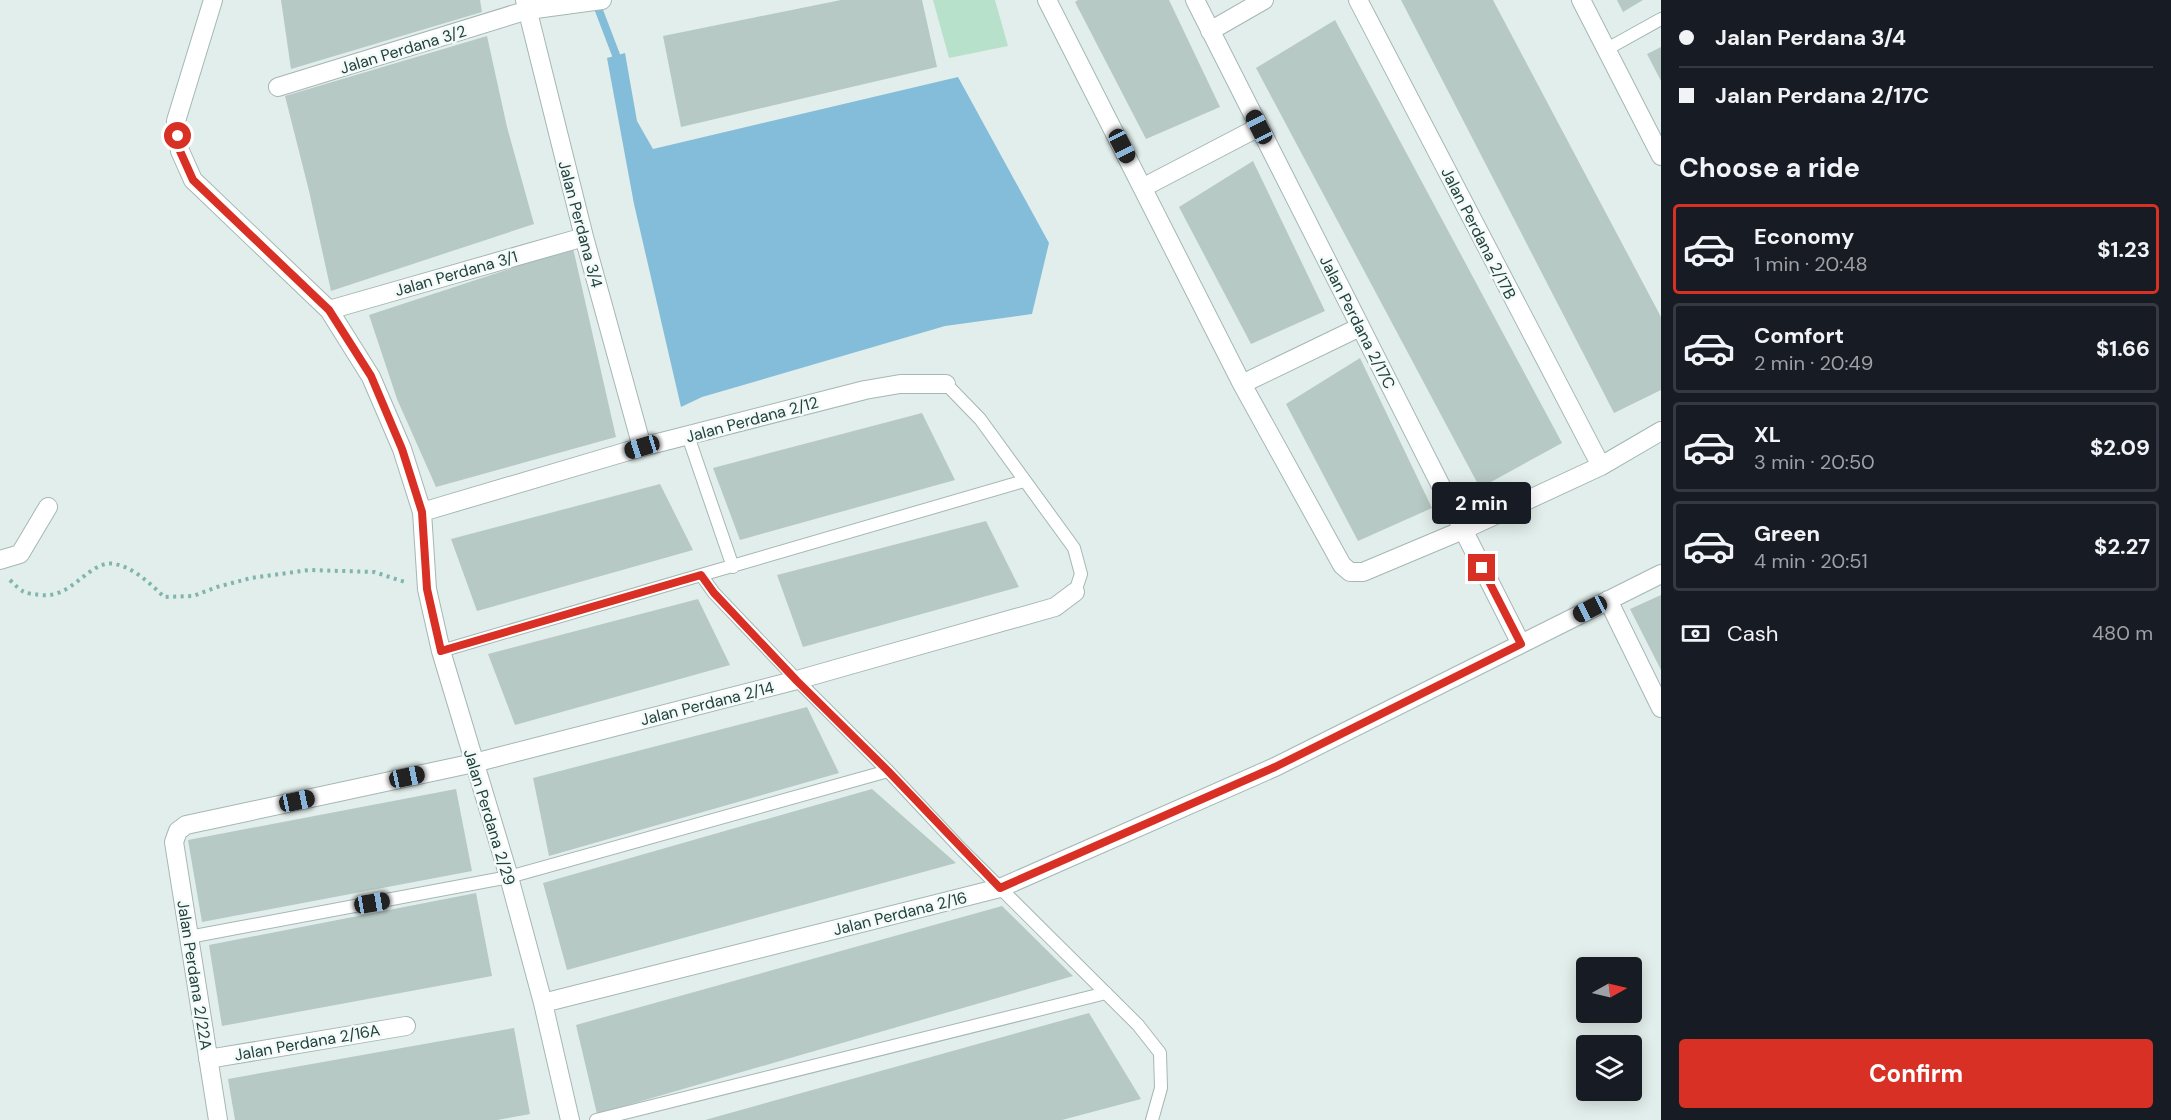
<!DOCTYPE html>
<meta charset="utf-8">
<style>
body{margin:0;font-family:"DM Sans",sans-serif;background:#20242c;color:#f1f3f6;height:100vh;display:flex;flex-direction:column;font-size:22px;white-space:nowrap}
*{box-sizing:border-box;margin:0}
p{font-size:20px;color:#9ea1a6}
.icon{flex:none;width:33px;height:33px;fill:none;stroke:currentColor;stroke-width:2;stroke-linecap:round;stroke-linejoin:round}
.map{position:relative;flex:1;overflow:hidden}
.panel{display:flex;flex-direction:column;background:#171b24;width:510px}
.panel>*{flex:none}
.top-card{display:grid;align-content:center;height:132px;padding:0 18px;background:#171b24}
.needle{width:39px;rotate:82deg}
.controls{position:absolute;left:1576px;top:957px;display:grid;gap:12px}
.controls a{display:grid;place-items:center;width:66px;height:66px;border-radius:6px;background:#171b24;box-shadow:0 3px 15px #0003;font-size:30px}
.end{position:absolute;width:27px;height:27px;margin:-14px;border:8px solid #d93025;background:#fff;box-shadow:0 0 0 3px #fff}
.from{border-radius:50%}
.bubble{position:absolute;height:42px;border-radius:6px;background:#171b24;box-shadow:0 3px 15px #0003;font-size:20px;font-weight:700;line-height:42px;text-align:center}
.car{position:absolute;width:18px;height:36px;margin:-18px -9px;border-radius:8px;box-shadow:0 0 4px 2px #0007;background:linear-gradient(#222 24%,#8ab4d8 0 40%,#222 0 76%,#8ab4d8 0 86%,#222 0)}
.top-card b{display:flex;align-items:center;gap:21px;height:57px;font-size:22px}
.top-card b+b{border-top:2px solid #363941}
.top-card i{width:15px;height:15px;background:#f1f3f6}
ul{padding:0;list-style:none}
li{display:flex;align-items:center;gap:18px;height:90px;margin:0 12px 9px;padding:0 6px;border:3px solid #363941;border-radius:6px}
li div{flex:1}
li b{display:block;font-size:22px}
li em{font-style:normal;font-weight:700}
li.active{border-color:#d93025}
li>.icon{width:54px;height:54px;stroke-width:1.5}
h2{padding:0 18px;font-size:27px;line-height:72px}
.pay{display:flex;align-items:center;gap:15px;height:66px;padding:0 18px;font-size:22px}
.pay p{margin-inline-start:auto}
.cta{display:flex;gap:12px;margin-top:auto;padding:12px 18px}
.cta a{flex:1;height:69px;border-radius:6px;background:#d93025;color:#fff;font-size:24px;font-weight:700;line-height:69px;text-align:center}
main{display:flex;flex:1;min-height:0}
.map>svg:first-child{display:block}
.green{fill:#b8e1cb}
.water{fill:#84bdd9}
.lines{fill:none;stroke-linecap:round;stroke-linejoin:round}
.stream{stroke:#84bdd9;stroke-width:8}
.building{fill:#b7c9c4}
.service-casing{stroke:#a4b7b4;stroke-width:14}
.minor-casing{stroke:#a4b7b4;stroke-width:20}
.path{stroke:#7fb5ad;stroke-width:4;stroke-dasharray:3 4.5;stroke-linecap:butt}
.service{stroke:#fff;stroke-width:12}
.minor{stroke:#fff;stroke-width:18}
.route{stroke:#d93025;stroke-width:8}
.labels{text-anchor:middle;stroke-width:5;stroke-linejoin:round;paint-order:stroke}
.street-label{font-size:16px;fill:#20413e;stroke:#f3faf8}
</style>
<main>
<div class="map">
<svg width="1661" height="1120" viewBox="0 0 1661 1120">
<rect width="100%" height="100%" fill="#e2eeeb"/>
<path class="green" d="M933 0H995L1008 46 949 58Z"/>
<path class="water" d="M625 53 637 121 653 149 958 77 1049 243 1032 314 945 326 702 397 681 407 634 204 607 58Z"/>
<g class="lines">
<path class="stream" d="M595 0 616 55"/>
</g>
<path class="building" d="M281 0H480L482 12 291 69Z
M841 0H922L937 67 681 127 663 36Z
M1078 0H1169L1220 107 1146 139 1075 2Z
M1401 0H1493L1661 317V390L1614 413Z
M1617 0H1643L1623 12Z
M1335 20 1562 443 1480 488 1256 68Z
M487 36 507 127 534 224 331 291 309 191 285 96Z
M1661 47V81L1647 54Z
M1253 161 1325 311 1251 344 1179 207Z
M573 248 616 437 436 487 397 399 369 315Z
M1360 358 1432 508 1358 541 1286 404Z
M922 413 955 480 740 540 713 468Z
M660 484 693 550 477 611 451 539Z
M986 521 1019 587 803 647 777 575Z
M1661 595V670L1630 609Z
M698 599 730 665 515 725 488 654Z
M807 707 839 773 549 856 533 778Z
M456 789 472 871 202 922 188 840Z
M872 789 956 863 567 970 543 883Z
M476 893 492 976 222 1026 209 945Z
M1002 906 1073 976 597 1114 576 1025Z
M1089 1013 1141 1099 1062 1120H705Z
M514 1028 530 1114 497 1120H235L228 1079Z"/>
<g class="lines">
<g class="service-casing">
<path id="service" d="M1607 49 1661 19
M946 384 980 419 1074 548 1081 574 1075 592
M688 436 733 567
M701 575 1024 481
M441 651 701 575 714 593 797 680 888 771 961 849 1138 1025 1160 1053 1161 1088 1152 1120
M189 937 509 877 888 771
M596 1120 1106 993"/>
</g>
<g class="minor-casing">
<path id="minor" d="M213 0 176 121 180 151 193 180 329 310 371 377 402 449 422 512 427 589 441 651 509 877 543 1003 570 1120
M525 0 584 237 642 447
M1047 0 1242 384 1342 565 1350 572H1363L1463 530 1601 466 1661 431
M1195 0 1521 644
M1358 0 1601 466
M1581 0 1661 156
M1210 31 1264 0
M278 87 528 10 602 0
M1144 187 1259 127
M329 310 584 237
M1242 384 1360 327
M422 512 642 447 865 390 900 384H946
M0 560 20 554 48 507
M1608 600 1661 708
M543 1003 1000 888 1275 767 1661 574
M208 1059 406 1026
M218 1120 174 842 178 831 186 825 474 763 797 680 1055 607 1075 592"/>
</g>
<path class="path" d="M10 580C23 593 23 593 41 595 73 599 89 559 115 564 134 568 150 583 164 597L193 596 217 587 251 578 309 570 374 572 405 582"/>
<use href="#service" class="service"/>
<use href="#minor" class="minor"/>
</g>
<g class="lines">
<path class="route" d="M178 136 180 151 193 180 329 310 371 376 402 449 422 512 427 589 441 651 701 575 714 593 797 681 888 771 1000 888 1275 767 1521 644 1482 568"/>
</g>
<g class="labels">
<g class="street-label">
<text transform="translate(403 49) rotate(-17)" y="6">Jalan Perdana 3/2</text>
<text transform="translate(581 224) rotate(75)" y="6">Jalan Perdana 3/4</text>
<text transform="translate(1479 233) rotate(63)" y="6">Jalan Perdana 2/17B</text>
<text transform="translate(456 273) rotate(-16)" y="6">Jalan Perdana 3/1</text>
<text transform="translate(1358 322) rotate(63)" y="6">Jalan Perdana 2/17C</text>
<text transform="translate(752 419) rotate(-15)" y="6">Jalan Perdana 2/12</text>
<text transform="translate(707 703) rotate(-14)" y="6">Jalan Perdana 2/14</text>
<text transform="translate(490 817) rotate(73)" y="6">Jalan Perdana 2/29</text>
<text transform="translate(900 913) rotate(-14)" y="6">Jalan Perdana 2/16</text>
<text transform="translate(195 975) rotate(81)" y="6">Jalan Perdana 2/22A</text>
<text transform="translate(307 1042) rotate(-10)" y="6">Jalan Perdana 2/16A</text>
</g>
</g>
</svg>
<div class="controls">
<a><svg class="needle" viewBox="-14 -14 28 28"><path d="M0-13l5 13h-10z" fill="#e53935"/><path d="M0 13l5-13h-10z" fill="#9ea1a6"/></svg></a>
<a><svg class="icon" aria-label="layers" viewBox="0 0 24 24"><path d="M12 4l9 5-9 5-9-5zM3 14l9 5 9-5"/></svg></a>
</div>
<i class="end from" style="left:178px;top:136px"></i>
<i class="end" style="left:1482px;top:568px"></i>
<div class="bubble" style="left:1432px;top:482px;width:99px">2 min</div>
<i class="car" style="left:1259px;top:127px;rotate:333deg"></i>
<i class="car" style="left:1122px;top:146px;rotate:153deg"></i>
<i class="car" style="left:642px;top:447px;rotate:253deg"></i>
<i class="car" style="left:1590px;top:609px;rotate:243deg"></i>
<i class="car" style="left:407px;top:777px;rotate:78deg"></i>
<i class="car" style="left:297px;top:801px;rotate:78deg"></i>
<i class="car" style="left:372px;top:903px;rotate:80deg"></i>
</div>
<section class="panel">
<div class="top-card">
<b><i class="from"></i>Jalan Perdana 3/4</b>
<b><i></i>Jalan Perdana 2/17C</b>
</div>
<h2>Choose a ride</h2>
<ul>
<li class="active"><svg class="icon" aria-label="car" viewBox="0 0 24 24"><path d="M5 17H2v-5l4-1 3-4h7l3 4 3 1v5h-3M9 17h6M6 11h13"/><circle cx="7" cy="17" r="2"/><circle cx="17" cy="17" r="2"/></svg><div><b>Economy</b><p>1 min · 20:48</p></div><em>$1.23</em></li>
<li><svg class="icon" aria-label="car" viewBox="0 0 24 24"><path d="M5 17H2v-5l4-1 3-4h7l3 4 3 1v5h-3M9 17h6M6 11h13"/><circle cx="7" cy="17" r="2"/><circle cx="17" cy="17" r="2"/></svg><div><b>Comfort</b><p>2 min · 20:49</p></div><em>$1.66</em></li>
<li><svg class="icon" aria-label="car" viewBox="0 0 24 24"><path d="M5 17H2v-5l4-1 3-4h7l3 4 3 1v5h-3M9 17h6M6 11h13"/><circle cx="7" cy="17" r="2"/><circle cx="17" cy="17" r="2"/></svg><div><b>XL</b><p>3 min · 20:50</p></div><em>$2.09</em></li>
<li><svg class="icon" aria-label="car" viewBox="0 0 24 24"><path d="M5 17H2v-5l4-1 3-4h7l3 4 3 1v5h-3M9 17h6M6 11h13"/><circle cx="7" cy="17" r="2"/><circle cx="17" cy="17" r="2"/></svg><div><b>Green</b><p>4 min · 20:51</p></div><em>$2.27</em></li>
</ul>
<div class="pay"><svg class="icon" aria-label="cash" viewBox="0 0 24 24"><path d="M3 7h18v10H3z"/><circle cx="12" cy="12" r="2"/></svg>Cash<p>480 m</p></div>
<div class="cta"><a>Confirm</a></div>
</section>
</main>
